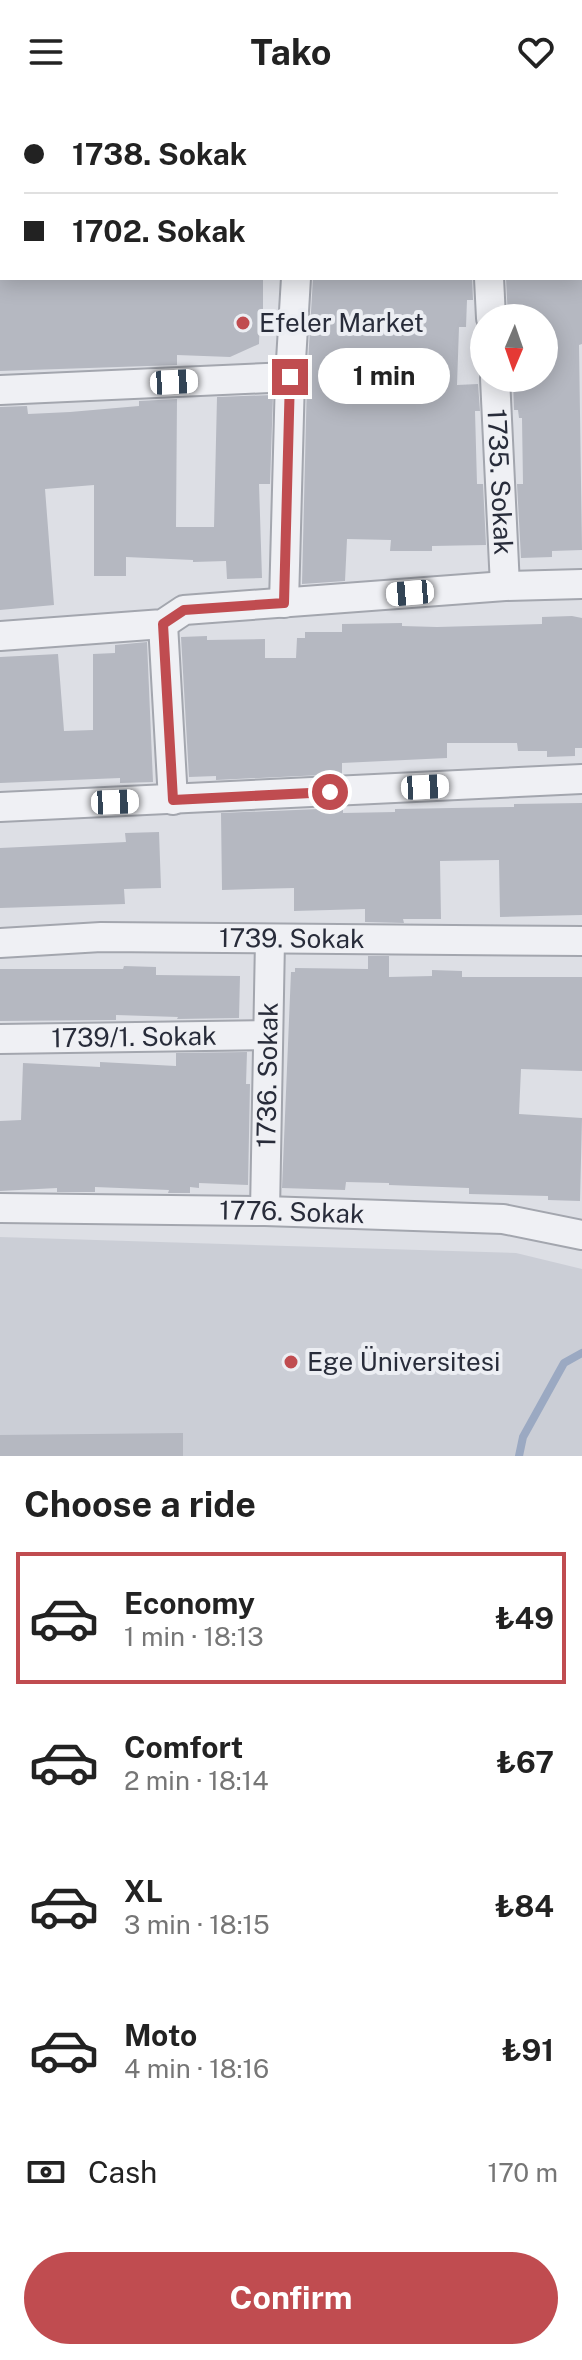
<!DOCTYPE html>
<meta charset="utf-8">
<style>
body{margin:0;font-family:"Public Sans",sans-serif;background:#f6f6f6;color:#222;height:100vh;display:flex;flex-direction:column;font-size:30px;white-space:nowrap}
*{box-sizing:border-box;margin:0}
p{font-size:26px;color:#767676}
.icon{flex:none;width:44px;height:44px;fill:none;stroke:currentColor;stroke-width:2;stroke-linecap:round;stroke-linejoin:round}
.map{position:relative;height:1352px;overflow:hidden}
.details{display:flex;flex-direction:column;background:#fff;flex:1}
.details>*{flex:none}
.top-card{position:absolute;left:0px;top:0px;width:582px;height:176px;box-shadow:0 4px 20px #0003;display:grid;align-content:center;height:176px;padding:0 24px;background:#fff}
.needle{width:52px;rotate:182deg}
.controls{position:absolute;left:470px;top:200px;display:grid;gap:16px}
.controls a{display:grid;place-items:center;width:88px;height:88px;border-radius:50%;background:#fff;box-shadow:0 4px 20px #0003;font-size:40px}
.end{position:absolute;width:36px;height:36px;margin:-18px;border:10px solid #c04c50;background:#fff;box-shadow:0 0 0 4px #fff}
.from{border-radius:50%}
.bubble{position:absolute;height:56px;border-radius:28px;background:#fff;box-shadow:0 4px 20px #0003;font-size:26px;font-weight:700;line-height:56px;text-align:center}
.car{position:absolute;width:24px;height:48px;margin:-24px -12px;border-radius:10px;box-shadow:0 0 6px 2px #0007;background:linear-gradient(#fff 24%,#345 0 40%,#fff 0 76%,#345 0 86%,#fff 0)}
.top-card b{display:flex;align-items:center;gap:28px;height:76px;font-size:30px}
.top-card b+b{border-top:2px solid #e0e0e0}
.top-card i{width:20px;height:20px;background:#222}
ul{padding:0;list-style:none}
li{display:flex;align-items:center;gap:24px;height:132px;margin:0 16px 12px;padding:0 8px;border:4px solid transparent;border-radius:0px}
li div{flex:1}
li b{display:block;font-size:30px}
li em{font-style:normal;font-weight:700}
li.current{border-color:#c04c50}
li>.icon{width:72px;height:72px;stroke-width:1.5}
h2{padding:0 24px;font-size:36px;line-height:96px}
.pay{display:flex;align-items:center;gap:20px;height:88px;padding:0 24px;font-size:30px}
.pay p{margin-inline-start:auto}
.action{display:flex;gap:16px;margin-top:auto;padding:16px 24px}
.action a{flex:1;height:92px;border-radius:48px;background:#c04c50;color:#fff;font-size:32px;font-weight:700;line-height:92px;text-align:center}
header{display:flex;justify-content:space-between;align-items:center;height:104px;padding:0 24px;background:#fff;font-size:36px;font-weight:700}
.map>svg:first-child{display:block}
.built{fill:#cbced6}
.lines{fill:none;stroke-linecap:round;stroke-linejoin:round}
.stream{stroke:#9ba9c2;stroke-width:8}
.building{fill:#b5b8c1}
.minor-casing{stroke:#a3a6ae;stroke-width:32}
.minor{stroke:#eff0f4;stroke-width:28}
.route{stroke:#c04c50;stroke-width:10}
.poi-dot{fill:#c04c50;stroke:#eceef3;stroke-width:3}
.labels{text-anchor:middle;stroke-width:8;stroke-linejoin:round;paint-order:stroke}
.poi-label{font-size:26px;fill:#282c3a;stroke:#eceef3;text-anchor:start}
.street-label{font-size:26px;fill:#282c3a;stroke:#eceef3}
</style>
<header><svg class="icon" aria-label="menu" viewBox="0 0 24 24"><path d="M4 6h16M4 12h16M4 18h16"/></svg>Tako<svg class="icon" aria-label="heart" viewBox="0 0 24 24"><path d="M12 20l-8-8c-3-5 5-10 8-4 3-6 11-1 8 4z"/></svg></header>
<div class="map">
<svg width="582" height="1352" viewBox="0 0 582 1352">
<rect width="100%" height="100%" fill="#dddfe5"/>
<path class="built" d="M0 1133 516 1149 582 1165V1352H0Z"/>
<g class="lines">
<path class="stream" d="M519 1352 523 1333 564 1259 582 1249"/>
</g>
<path class="building" d="M0 174H263V206H260L259 240 230 253 177 251V261L0 267Z
M313 174H472L473 196H467L466 223H459L457 281 478 280 480 307H475L477 380H483L486 441 432 442V447H390L391 436 347 435 345 477 302 480 307 276Z
M506 174H582V240L579 241 582 446 552 447V453L521 454 517 380H523L522 314H519L518 306H514L513 274H544V214H508Z
M273 291 270 380H259L262 474 227 475 226 457 193 458V456L126 453V472H94V381L45 385 54 501 0 506V303L27 302 28 310 70 308 139 302V297L177 295 176 423H214L217 293Z
M572 512 582 514V644H575V652L547 653V647H518L517 639H447V654L342 659V670L216 676V672L189 673 181 533 207 532V536L265 535V554H296L297 534H305V528H342V520L402 519V522L437 523 542 520V513Z
M147 538 153 678 120 679V674L0 679V553L58 550 64 627 93 626V550L115 549V541Z
M582 699V811L500 813 499 756 440 757 441 815H403L404 819 365 818V805L294 807V784L222 786 221 709 343 704V709L395 708V705L514 703V700Z
M159 728 161 784 124 785 125 800 0 804V744L126 738 125 729Z
M368 852H389V873L432 872V866L462 867V873H582V967L521 965 519 1010 582 1014 580 1097 548 1096V1092L469 1090V1084L389 1081V1079L346 1078 345 1086 282 1084 291 868H295V864L368 865Z
M124 862 156 863V871L240 872 239 914 177 915 178 913 116 911V916L0 917V865H123Z
M247 948 246 980H250L248 1081 199 1079V1084L190 1083V1089H168L169 1086 95 1083V1088H57V1084L0 1087V1017L21 1016 23 959 100 963V958L176 962V949Z
M183 1329V1352H0V1331Z"/>
<g class="lines">
<g class="minor-casing">
<g id="minor">
<path d="M287 0V2"/>
<path d="M580 93H582"/>
<path d="M0 139 2 138"/>
<path d="M489 174 491 214"/>
<path id="s1" d="M495 274 505 482"/>
<path d="M0 286 290 273"/>
<path d="M284 499 290 273 296 174"/>
<path d="M163 520 173 696"/>
<path d="M0 532 163 520 184 506 505 482 582 480"/>
<path d="M0 703 582 675"/>
<path id="s2" d="M0 839 101 833 582 837"/>
<path id="s3" d="M0 935 268 931"/>
<path id="s4" d="M0 1104 265 1107 503 1115 582 1131"/>
<path id="s5" d="M265 1107 270 836"/>
</g>
</g>
<use href="#minor" class="minor"/>
</g>
<g class="lines">
<path class="route" d="M290 273 284 499 184 506 163 520 173 696 330 688"/>
</g>
<g class="poi-dot">
<circle cx="243" cy="219" r="8"/>
<circle cx="291" cy="1258" r="8"/>
</g>
<g class="labels">
<g class="poi-label">
<text x="259" y="228">Efeler Market</text>
<text x="307" y="1267">Ege Üniversitesi</text>
</g>
<g class="street-label">
<text dy="9" stroke="none"><textPath href="#s1" startOffset="104">1735. Sokak</textPath></text>
<text dy="9" stroke="none"><textPath href="#s2" startOffset="292">1739. Sokak</textPath></text>
<text dy="9" stroke="none"><textPath href="#s3" startOffset="134">1739/1. Sokak</textPath></text>
<text dy="9" stroke="none"><textPath href="#s5" startOffset="136">1736. Sokak</textPath></text>
<text dy="9" stroke="none"><textPath href="#s4" startOffset="292">1776. Sokak</textPath></text>
</g>
</g>
</svg>
<div class="controls">
<a><svg class="needle" viewBox="-14 -14 28 28"><path d="M0-13l5 13h-10z" fill="#e53935"/><path d="M0 13l5-13h-10z" fill="#767676"/></svg></a>
</div>
<i class="end from" style="left:330px;top:688px"></i>
<i class="end" style="left:290px;top:273px"></i>
<div class="bubble" style="left:318px;top:244px;width:132px">1 min</div>
<i class="car" style="left:174px;top:278px;rotate:87deg"></i>
<i class="car" style="left:410px;top:489px;rotate:265deg"></i>
<i class="car" style="left:425px;top:683px;rotate:87deg"></i>
<i class="car" style="left:115px;top:698px;rotate:88deg"></i>
<div class="top-card">
<b><i class="from"></i>1738. Sokak</b>
<b><i></i>1702. Sokak</b>
</div>
</div>
<section class="details">
<h2>Choose a ride</h2>
<ul>
<li class="current"><svg class="icon" aria-label="car" viewBox="0 0 24 24"><path d="M5 17H2v-5l4-1 3-4h7l3 4 3 1v5h-3M9 17h6M6 11h13"/><circle cx="7" cy="17" r="2"/><circle cx="17" cy="17" r="2"/></svg><div><b>Economy</b><p>1 min · 18:13</p></div><em>₺49</em></li>
<li><svg class="icon" aria-label="car" viewBox="0 0 24 24"><path d="M5 17H2v-5l4-1 3-4h7l3 4 3 1v5h-3M9 17h6M6 11h13"/><circle cx="7" cy="17" r="2"/><circle cx="17" cy="17" r="2"/></svg><div><b>Comfort</b><p>2 min · 18:14</p></div><em>₺67</em></li>
<li><svg class="icon" aria-label="car" viewBox="0 0 24 24"><path d="M5 17H2v-5l4-1 3-4h7l3 4 3 1v5h-3M9 17h6M6 11h13"/><circle cx="7" cy="17" r="2"/><circle cx="17" cy="17" r="2"/></svg><div><b>XL</b><p>3 min · 18:15</p></div><em>₺84</em></li>
<li><svg class="icon" aria-label="car" viewBox="0 0 24 24"><path d="M5 17H2v-5l4-1 3-4h7l3 4 3 1v5h-3M9 17h6M6 11h13"/><circle cx="7" cy="17" r="2"/><circle cx="17" cy="17" r="2"/></svg><div><b>Moto</b><p>4 min · 18:16</p></div><em>₺91</em></li>
</ul>
<div class="pay"><svg class="icon" aria-label="cash" viewBox="0 0 24 24"><path d="M3 7h18v10H3z"/><circle cx="12" cy="12" r="2"/></svg>Cash<p>170 m</p></div>
<div class="action"><a>Confirm</a></div>
</section>
